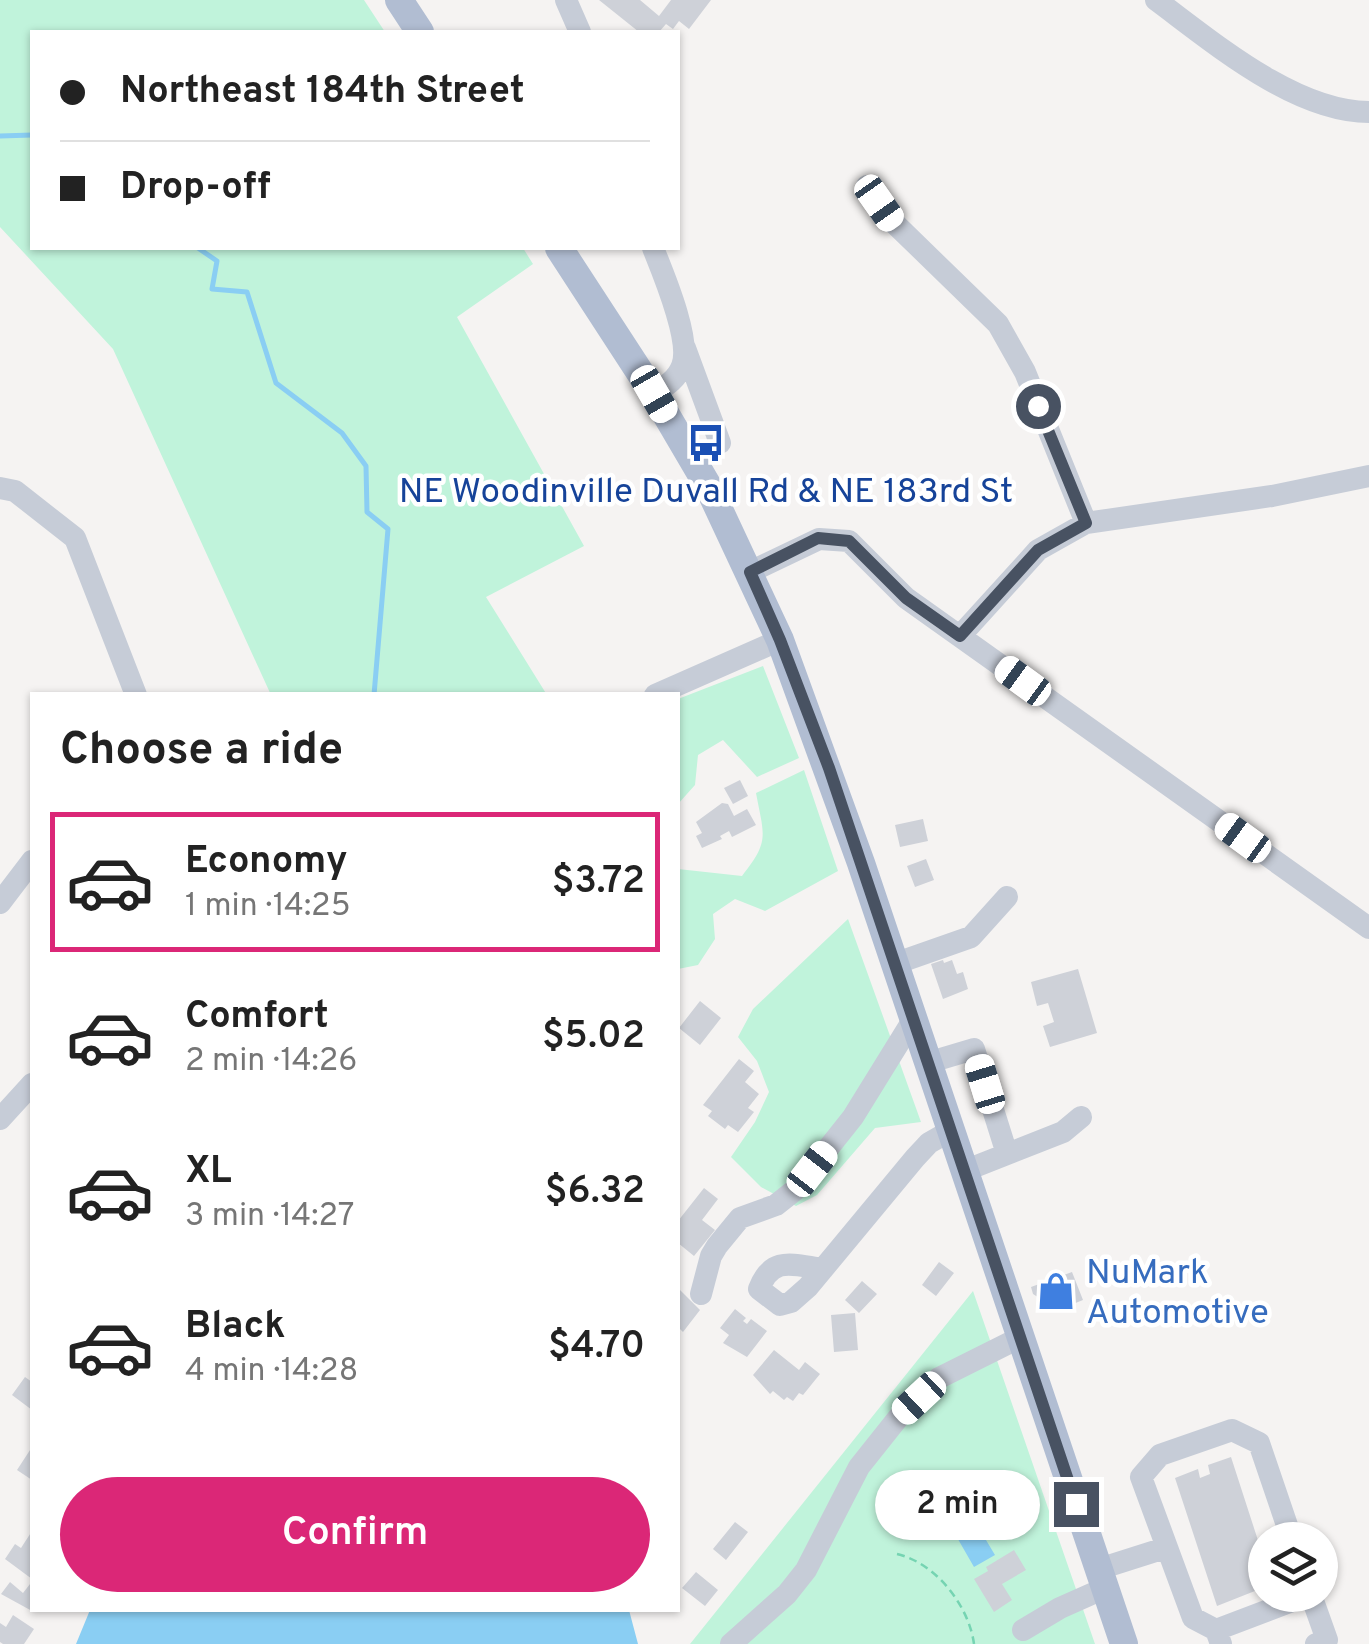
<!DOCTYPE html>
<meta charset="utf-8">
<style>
body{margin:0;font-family:Overpass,sans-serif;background:#f6f6f6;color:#222;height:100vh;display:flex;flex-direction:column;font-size:38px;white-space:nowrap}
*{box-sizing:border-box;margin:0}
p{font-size:32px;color:#767676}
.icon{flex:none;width:55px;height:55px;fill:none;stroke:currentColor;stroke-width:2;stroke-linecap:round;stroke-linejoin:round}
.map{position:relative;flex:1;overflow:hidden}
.side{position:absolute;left:30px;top:692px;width:650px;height:920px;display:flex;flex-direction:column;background:#fff;border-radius:0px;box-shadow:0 2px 8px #0004}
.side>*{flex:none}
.banner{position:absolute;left:30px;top:30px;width:650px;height:220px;border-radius:0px;box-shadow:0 2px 8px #0004;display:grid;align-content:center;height:220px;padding:0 30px;background:#fff}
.controls{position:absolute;left:1248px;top:1522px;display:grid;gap:20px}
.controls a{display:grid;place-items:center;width:90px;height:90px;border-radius:50%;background:#fff;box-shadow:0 2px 8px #0004;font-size:50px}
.end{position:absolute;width:45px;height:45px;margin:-22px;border:12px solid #485262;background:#fff;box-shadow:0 0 0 5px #fff}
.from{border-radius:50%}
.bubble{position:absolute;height:70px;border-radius:35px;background:#fff;box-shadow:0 2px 8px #0004;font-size:32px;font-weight:600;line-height:70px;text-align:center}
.car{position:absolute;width:30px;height:60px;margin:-30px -15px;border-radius:12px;box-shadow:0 0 8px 2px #0007;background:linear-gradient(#fff 24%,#345 0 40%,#fff 0 76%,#345 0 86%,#fff 0)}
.banner b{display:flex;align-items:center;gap:35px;height:95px;font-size:38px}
.banner b+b{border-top:2px solid #e0e0e0}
.banner i{width:25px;height:25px;background:#222}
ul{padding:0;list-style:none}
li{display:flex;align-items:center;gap:30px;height:140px;margin:0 20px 15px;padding:0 10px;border:5px solid transparent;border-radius:0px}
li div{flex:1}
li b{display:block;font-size:38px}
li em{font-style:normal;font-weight:600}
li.selected{border-color:#db2777}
li>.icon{width:90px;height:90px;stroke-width:1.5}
h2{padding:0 30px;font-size:45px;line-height:120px}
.primary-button{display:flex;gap:20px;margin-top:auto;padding:20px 30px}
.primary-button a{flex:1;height:115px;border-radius:60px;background:#db2777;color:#fff;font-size:40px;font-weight:600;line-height:115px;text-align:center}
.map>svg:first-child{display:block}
.green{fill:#c0f3db}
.water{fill:#8acef3}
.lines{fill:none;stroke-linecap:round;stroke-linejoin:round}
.stream{stroke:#8acef3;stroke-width:5}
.building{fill:#ced1d8}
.path{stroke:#75d4b2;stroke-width:2.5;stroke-dasharray:8 5;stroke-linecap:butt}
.minor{stroke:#c6ccd7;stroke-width:22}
.major{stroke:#b1bdd2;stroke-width:28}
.route{stroke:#485262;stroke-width:12}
.labels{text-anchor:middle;stroke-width:9;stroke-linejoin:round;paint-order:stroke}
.transit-label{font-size:35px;fill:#164399;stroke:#fff}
.shop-label{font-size:35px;fill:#366cbe;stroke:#fff;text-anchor:start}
</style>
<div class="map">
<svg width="1369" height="1644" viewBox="0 0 1369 1644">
<rect width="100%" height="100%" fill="#f5f3f2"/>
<path class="green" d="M0 0H364L385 32H32V248H523L533 264 457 317 584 546 486 597 547 695H271L113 349 0 227Z
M763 666 799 758 757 777 723 740 698 755 695 785 678 804V699Z
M804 770 838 871 765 911 735 899 713 914 715 939 698 965 678 969V869L742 876C770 841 764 836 756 793Z
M848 919 921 1122 875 1128 817 1195 796 1206 761 1187 731 1157 755 1122 769 1092 757 1061 738 1037 753 1009Z
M973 1291 1095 1644H690Z"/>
<path class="water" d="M971 1515 995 1555 974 1567 951 1527Z
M90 1610H629L638 1644H76Z"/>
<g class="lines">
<path class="stream" d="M0 136 32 135
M198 248 217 261 212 289 247 292 276 383 342 433 366 466 367 512 388 529 374 695"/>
</g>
<path class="building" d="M599 0H640L659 16 671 0H711L689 29 679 21 673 29 666 24 659 32H639Z
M740 780 748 796 733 804 724 788Z
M722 803 728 804 734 816 747 809 756 825 732 837 729 831 720 836 722 839 702 848 696 836 702 833 696 822Z
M923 819 928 841 900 847 895 825Z
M926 859 934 880 915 887 907 866Z
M943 960 944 963 952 960 957 974 963 972 968 989 943 999 931 964Z
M1078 969 1097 1033 1050 1047 1043 1026 1054 1022 1048 1003 1037 1006 1031 982Z
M700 1001 721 1018 700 1045 679 1028Z
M739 1059 754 1071 745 1082 759 1094 748 1108 754 1112 738 1132 728 1125 725 1129 708 1116 712 1111 703 1105Z
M704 1188 718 1199 702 1220 715 1230 694 1256 678 1243V1221Z
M939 1262 954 1273 936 1296 922 1285Z
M1072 1272 1083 1300 1058 1310 1033 1294 1031 1287Z
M862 1281 877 1294 859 1313 845 1300Z
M678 1288 700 1310 683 1332 678 1327Z
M735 1309 746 1318 743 1321 747 1324 751 1319 767 1331 747 1357 723 1343 729 1335 720 1328Z
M855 1313 858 1350 834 1352 831 1315Z
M774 1350 799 1370 805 1362 820 1374 803 1395 799 1393 793 1401 787 1397 784 1400 773 1391 770 1394 753 1375Z
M25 1377 32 1382V1410L12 1395Z
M32 1447V1480L17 1470Z
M1231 1457 1265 1562V1587L1217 1606 1175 1478 1198 1469 1200 1478 1210 1474 1208 1465Z
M735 1522 748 1532 726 1560 713 1549Z
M32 1531V1579L5 1559 15 1544 21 1548Z
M1014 1550 1026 1570 1002 1584 1012 1600 994 1612 974 1579 988 1571 986 1567Z
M696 1572 718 1590 705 1606 682 1588Z
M10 1582 23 1593 30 1584 32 1586V1611L1 1594Z
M13 1615 34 1629 24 1644H3L0 1642V1623L6 1627Z"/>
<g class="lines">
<path class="path" d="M897 1554C936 1563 969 1606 974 1644"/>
<path class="minor" d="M566 0 580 32
M1156 0C1214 43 1295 112 1369 112
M867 186 890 219 998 324 1025 372 1086 523
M653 248C663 273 692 341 682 366 677 379 666 386 654 394
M685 348 720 443
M0 488 15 491 75 538 136 695
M750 572 819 539 849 541 906 598 1369 928
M960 636 1038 550 1086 523 1272 496 1369 476
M655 695 780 640
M0 903 32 861
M894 964 971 937 1007 897
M927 1063 974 1049 1007 1154
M0 1119 32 1084
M964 1171 1063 1132 1081 1117
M823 1269C793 1265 772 1255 759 1289L780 1305 791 1302 808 1287 915 1158 929 1143 950 1131
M701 1294 711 1256 717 1246 740 1218 776 1205 795 1190 853 1117 913 1020
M1099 1569 1165 1548
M1311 1595 1327 1640 1316 1644
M1023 1630 1060 1608 1105 1588
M1216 1630 1308 1595
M731 1644 787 1594 806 1570 859 1467 898 1418 939 1378 1019 1338
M1221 1644 1216 1630 1193 1618 1141 1477 1160 1455 1232 1430 1259 1443 1292 1540"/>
<path class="major" d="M399 0 420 32
M559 248 654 394 708 486 780 640 861 863 1124 1644"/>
</g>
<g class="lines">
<path class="route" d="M1038 406 1086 523 1038 550 960 636 906 598 849 541 818 538 750 572 780 640 829 768 1076 1504"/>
</g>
<defs>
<g id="bus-bare" transform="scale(3)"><path d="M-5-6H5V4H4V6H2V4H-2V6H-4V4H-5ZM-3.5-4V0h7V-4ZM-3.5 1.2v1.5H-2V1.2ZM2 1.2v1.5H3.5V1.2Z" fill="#1a4fb4" stroke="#fff" stroke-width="2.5" paint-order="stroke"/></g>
<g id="shop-bare" transform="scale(3)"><path d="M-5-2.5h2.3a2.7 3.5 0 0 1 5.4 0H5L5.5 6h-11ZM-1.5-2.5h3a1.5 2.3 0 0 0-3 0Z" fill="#3f7fe0" stroke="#fff" stroke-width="2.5" paint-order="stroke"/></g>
</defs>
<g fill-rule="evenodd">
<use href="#bus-bare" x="706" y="443"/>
<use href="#shop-bare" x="1056" y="1291"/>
</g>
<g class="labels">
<g class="transit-label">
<text x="706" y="502">NE Woodinville Duvall Rd &amp; NE 183rd St</text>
</g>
<g class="shop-label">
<text x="1086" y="1283">NuMark<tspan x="1086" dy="40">Automotive</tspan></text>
</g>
</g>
</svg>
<div class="controls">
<a><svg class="icon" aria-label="layers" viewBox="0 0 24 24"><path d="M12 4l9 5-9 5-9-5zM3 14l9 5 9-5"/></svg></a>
</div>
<i class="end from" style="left:1038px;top:406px"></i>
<i class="end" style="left:1076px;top:1504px"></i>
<div class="bubble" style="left:875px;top:1470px;width:165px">2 min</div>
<i class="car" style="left:879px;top:203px;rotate:145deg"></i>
<i class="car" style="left:654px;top:394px;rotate:150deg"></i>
<i class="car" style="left:1023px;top:681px;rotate:306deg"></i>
<i class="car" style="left:1243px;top:838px;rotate:306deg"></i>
<i class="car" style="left:985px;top:1084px;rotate:343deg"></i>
<i class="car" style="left:812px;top:1169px;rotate:38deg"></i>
<i class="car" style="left:919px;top:1398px;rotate:227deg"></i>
<div class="banner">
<b><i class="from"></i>Northeast 184th Street</b>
<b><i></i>Drop-off</b>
</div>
<section class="side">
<h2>Choose a ride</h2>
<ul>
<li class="selected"><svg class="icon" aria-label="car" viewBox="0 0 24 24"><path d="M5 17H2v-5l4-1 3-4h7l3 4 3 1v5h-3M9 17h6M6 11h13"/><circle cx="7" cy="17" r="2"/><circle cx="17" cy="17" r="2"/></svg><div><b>Economy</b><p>1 min · 14:25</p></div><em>$3.72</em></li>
<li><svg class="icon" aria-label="car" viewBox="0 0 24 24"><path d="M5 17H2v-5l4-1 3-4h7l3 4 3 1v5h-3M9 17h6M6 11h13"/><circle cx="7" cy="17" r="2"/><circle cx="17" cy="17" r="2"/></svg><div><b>Comfort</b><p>2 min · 14:26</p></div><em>$5.02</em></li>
<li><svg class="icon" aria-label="car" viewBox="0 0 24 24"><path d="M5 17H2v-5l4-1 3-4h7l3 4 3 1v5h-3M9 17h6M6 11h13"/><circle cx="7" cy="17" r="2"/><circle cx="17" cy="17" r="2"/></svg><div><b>XL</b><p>3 min · 14:27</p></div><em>$6.32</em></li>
<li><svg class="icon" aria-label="car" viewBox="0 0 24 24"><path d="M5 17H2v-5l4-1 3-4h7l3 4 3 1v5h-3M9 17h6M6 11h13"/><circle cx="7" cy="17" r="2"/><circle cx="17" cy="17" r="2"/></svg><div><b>Black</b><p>4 min · 14:28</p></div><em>$4.70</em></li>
</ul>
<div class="primary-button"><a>Confirm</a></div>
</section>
</div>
